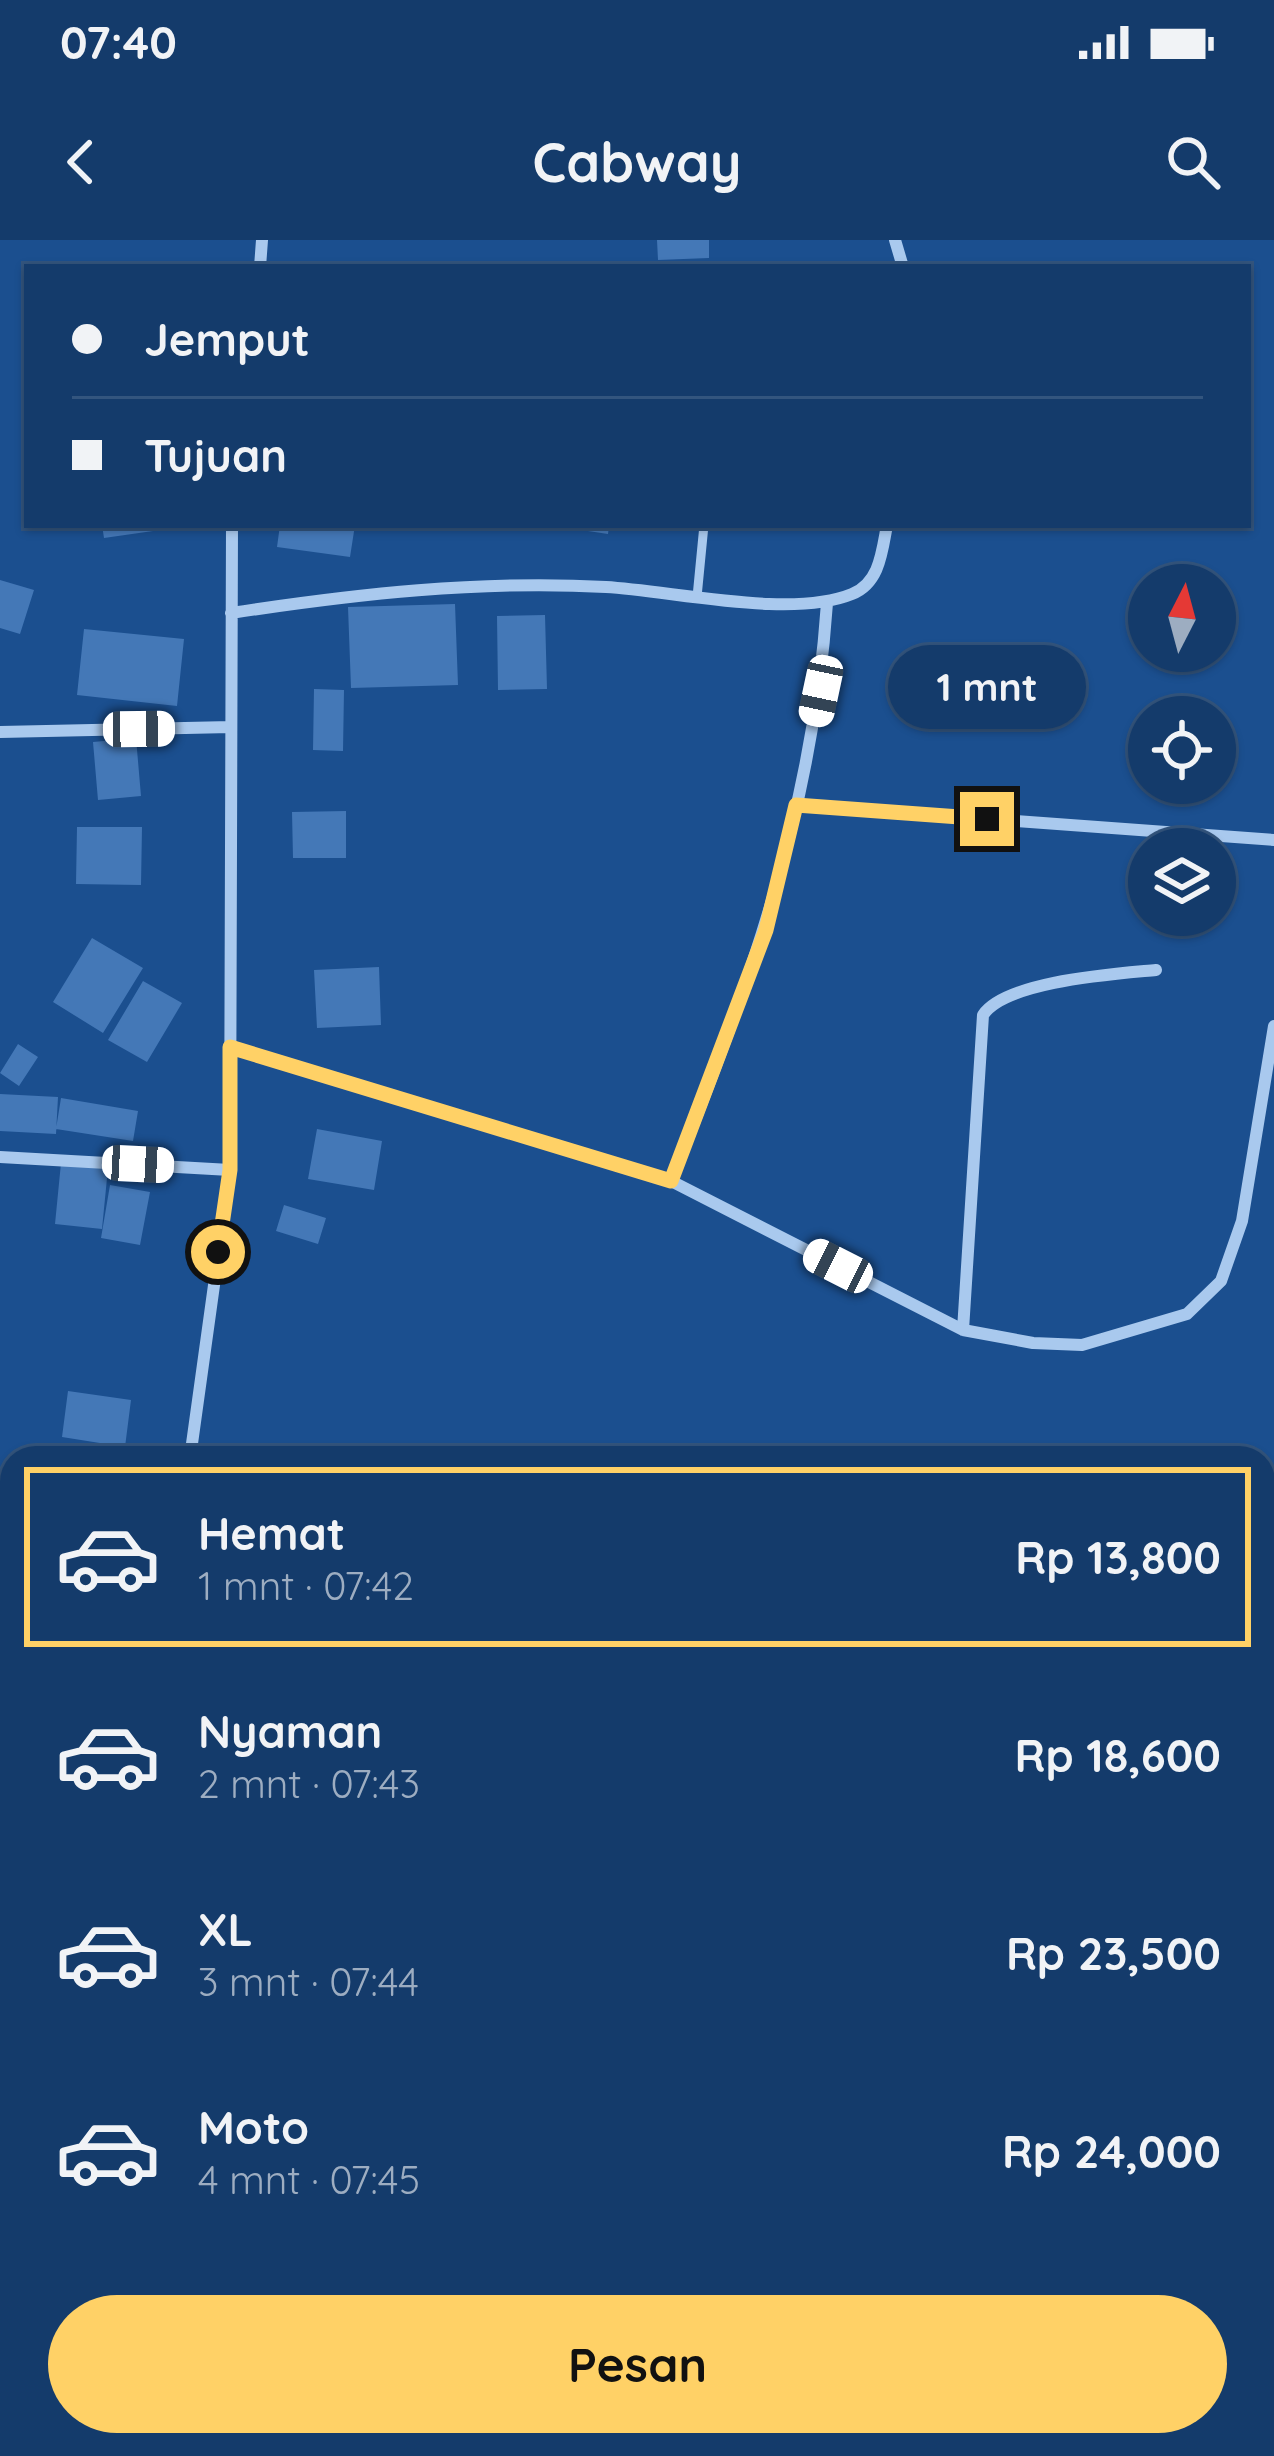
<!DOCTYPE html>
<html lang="id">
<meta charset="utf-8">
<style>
body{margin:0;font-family:Quicksand,sans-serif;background:#1d4271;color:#f1f3f6;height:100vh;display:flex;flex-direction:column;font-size:45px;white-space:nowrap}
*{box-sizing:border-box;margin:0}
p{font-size:39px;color:#9dadc1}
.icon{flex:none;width:66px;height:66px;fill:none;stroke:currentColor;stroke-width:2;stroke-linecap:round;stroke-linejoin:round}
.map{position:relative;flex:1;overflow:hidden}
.details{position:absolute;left:0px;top:1206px;width:1275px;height:1011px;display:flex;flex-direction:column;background:#143b6b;border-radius:36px 36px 0 0;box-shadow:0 3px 9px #0004,0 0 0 3px #33557e}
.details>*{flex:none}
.hud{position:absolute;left:24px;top:24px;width:1227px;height:264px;border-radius:0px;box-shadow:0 3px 9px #0004,0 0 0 3px #33557e;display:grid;align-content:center;height:264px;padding:0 48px;background:#143b6b}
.needle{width:78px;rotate:6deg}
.buttons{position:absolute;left:1128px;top:324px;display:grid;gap:24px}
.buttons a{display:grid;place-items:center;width:108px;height:108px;border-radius:50%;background:#143b6b;box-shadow:0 3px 9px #0004,0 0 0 3px #33557e;font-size:60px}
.end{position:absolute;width:54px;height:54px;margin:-27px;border:15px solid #ffd166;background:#111;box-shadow:0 0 0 6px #111}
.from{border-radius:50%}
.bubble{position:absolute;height:84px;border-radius:42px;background:#143b6b;box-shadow:0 3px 9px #0004,0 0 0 3px #33557e;font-size:39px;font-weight:700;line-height:84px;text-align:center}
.car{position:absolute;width:36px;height:72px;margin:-36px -18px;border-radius:15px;box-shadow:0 0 9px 3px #0007;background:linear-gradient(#fff 24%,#345 0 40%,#fff 0 76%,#345 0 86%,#fff 0)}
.hud b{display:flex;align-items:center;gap:42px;height:114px;font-size:45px}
.hud b+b{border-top:3px solid #33557e}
.hud i{width:30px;height:30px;background:#f1f3f6}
ul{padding:21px 0 0;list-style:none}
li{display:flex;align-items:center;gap:36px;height:180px;margin:0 24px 18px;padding:0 24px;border:6px solid transparent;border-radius:0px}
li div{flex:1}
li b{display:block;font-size:45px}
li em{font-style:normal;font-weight:700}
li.selected{border-color:#ffd166}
li>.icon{width:108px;height:108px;stroke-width:1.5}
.button{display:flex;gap:24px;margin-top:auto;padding:24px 48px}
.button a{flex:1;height:138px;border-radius:72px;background:#ffd166;color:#111;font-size:48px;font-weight:700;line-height:138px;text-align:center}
.status{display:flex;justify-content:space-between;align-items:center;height:84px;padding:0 60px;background:#143b6b;direction:ltr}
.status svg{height:33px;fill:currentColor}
header{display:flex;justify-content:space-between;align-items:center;height:156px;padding:0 48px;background:#143b6b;font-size:54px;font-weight:700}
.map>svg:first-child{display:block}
.building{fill:#4478b7}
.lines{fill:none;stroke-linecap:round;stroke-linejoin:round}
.service{stroke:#a9c9ee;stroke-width:9}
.minor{stroke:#a9c9ee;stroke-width:12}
.route{stroke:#ffd166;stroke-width:15}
</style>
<div class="status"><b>07:40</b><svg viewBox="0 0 49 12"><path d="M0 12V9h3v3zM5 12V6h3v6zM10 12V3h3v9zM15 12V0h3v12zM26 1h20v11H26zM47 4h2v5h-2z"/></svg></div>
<header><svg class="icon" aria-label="back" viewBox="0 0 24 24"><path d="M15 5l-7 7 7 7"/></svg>Cabway<svg class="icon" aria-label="search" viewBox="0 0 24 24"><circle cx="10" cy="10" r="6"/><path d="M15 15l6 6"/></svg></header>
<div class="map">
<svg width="1274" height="2216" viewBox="0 0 1274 2216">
<rect width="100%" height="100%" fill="#1b4f8f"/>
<path class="building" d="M657 0H709V18L658 20Z
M102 285H174V288L104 298Z
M280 285H355L350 317 277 307Z
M548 285H609L608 294Z
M0 340 34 350 20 394 0 388Z
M455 364 458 445 351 448 348 367Z
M545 375 547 449 498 450 497 376Z
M84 389 184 399 177 466 77 455Z
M314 449 344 450 343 511 313 510Z
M136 498 141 556 98 560 93 502Z
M346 571V618H293L292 572Z
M77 587H142L141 645 76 644Z
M92 698 143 728 103 793 53 762Z
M379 727 381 785 317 788 314 730Z
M143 741 182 763 147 822 108 800Z
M18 804 38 817 19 846 0 833Z
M0 854 58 857 56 894 0 891Z
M61 858 138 871 133 901 56 889Z
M317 889 382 901 374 950 308 939Z
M61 923 108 928 102 989 55 984Z
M110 945 150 952 140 1005 101 998Z
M284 965 326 978 318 1004 276 991Z
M68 1151 131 1160 125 1207 62 1197Z
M12 1351V1389L0 1375V1352Z
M183 2205 179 2216H57L25 2206Z"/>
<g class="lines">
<path class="service" d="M697 357 704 285"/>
<path class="minor" d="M895 0 903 27
M260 27 262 0
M231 373C356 354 480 340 606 347 674 351 791 379 852 354 880 343 882 311 887 285
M0 492 231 487
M796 565 1274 600
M230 807 671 941 963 1090 1033 1103 1082 1105 1187 1074 1221 1041 1242 981 1274 786
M0 917 230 930
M671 941C748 749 813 571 827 363
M963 1090 983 775C1006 741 1115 734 1156 730
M190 1218 230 930 232 285
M0 1507 12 1524
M0 2059 12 2003
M428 2205 436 2216"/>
</g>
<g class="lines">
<path class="route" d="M218 1012 230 930V807L671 941 766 690 796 565 987 579"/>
</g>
</svg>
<div class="buttons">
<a><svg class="needle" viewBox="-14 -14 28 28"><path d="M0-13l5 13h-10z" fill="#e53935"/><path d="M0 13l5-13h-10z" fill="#9dadc1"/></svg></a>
<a><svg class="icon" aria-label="locate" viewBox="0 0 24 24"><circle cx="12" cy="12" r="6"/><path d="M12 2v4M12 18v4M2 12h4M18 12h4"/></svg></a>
<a><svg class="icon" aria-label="layers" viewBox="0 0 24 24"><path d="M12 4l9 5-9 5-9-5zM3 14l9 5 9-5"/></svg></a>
</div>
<i class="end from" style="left:218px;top:1012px"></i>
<i class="end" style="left:987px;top:579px"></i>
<div class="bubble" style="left:888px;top:405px;width:198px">1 mnt</div>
<i class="car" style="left:821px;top:451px;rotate:192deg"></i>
<i class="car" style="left:139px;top:489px;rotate:89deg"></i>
<i class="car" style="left:138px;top:924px;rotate:93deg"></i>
<i class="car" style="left:838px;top:1026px;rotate:297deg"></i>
<div class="hud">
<b><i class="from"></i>Jemput</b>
<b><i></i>Tujuan</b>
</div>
<section class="details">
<ul>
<li class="selected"><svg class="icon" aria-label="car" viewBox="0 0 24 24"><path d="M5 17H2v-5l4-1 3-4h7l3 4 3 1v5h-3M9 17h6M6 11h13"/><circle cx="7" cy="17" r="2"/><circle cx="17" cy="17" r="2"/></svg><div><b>Hemat</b><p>1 mnt · 07:42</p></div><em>Rp 13,800</em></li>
<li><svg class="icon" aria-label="car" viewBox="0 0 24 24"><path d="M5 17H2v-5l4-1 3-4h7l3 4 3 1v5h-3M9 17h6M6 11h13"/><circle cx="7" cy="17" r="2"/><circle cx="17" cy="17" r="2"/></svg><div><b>Nyaman</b><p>2 mnt · 07:43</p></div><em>Rp 18,600</em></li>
<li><svg class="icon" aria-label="car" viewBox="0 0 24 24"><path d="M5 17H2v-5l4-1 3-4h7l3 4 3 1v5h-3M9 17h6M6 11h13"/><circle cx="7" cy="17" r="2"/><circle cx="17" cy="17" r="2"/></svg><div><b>XL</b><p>3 mnt · 07:44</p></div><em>Rp 23,500</em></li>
<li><svg class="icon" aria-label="car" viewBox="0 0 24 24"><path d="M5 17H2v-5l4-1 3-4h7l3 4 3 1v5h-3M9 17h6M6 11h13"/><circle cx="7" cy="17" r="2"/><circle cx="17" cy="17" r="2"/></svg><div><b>Moto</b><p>4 mnt · 07:45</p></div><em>Rp 24,000</em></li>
</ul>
<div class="button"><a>Pesan</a></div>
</section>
</div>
